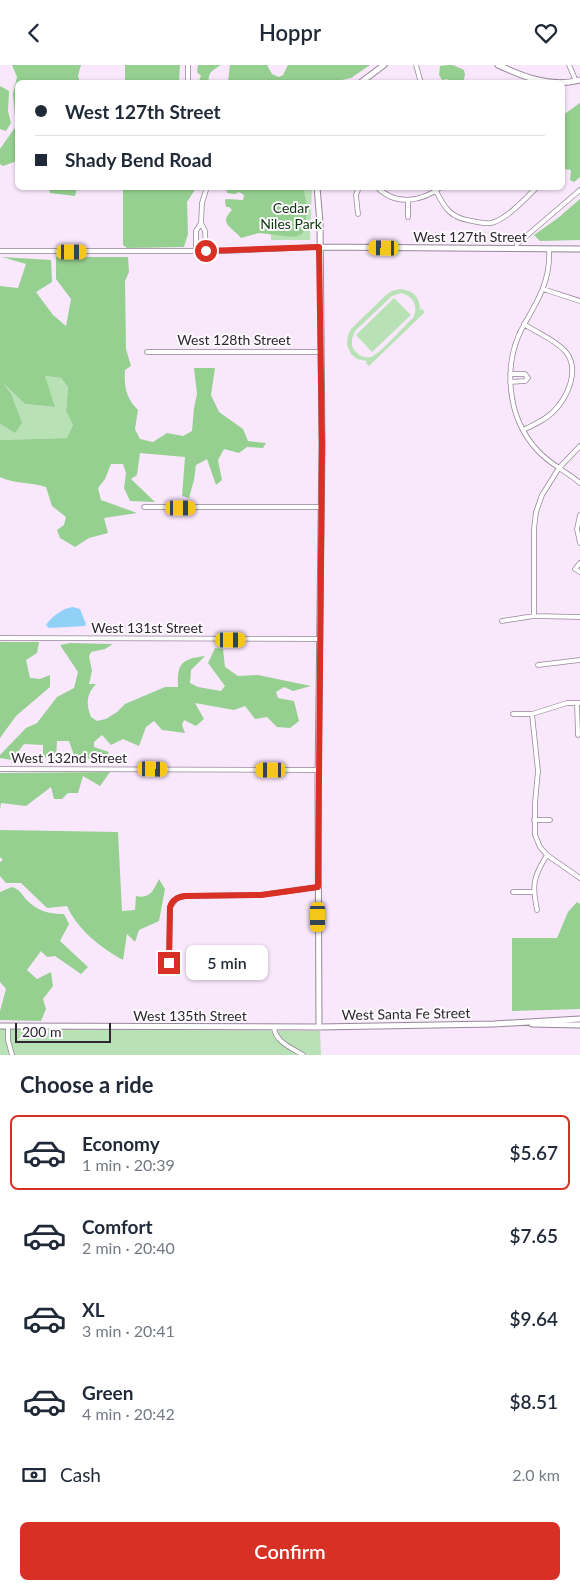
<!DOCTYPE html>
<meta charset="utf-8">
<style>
body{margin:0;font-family:Lato,sans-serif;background:#f2f2f3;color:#1f2937;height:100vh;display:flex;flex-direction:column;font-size:19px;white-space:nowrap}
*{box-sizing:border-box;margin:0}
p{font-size:16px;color:#747a83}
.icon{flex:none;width:28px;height:28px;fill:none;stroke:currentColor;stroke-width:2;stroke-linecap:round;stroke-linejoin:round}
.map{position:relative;height:990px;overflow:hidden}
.side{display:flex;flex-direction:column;background:#fff;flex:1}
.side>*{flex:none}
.top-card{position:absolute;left:15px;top:15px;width:550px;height:110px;border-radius:8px;box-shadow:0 1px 4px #0004;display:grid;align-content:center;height:110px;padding:0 20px;background:#fff}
.scale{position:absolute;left:15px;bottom:12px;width:96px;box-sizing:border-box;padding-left:5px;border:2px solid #2d272f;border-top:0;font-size:14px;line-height:18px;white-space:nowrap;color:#2d272f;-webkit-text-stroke:4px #fdfafe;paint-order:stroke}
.end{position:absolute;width:22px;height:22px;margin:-11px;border:6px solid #d93025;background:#fff;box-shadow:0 0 0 2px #fff}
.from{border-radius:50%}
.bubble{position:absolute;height:35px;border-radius:8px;background:#fff;box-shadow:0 1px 4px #0004;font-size:16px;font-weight:600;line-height:35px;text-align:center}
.car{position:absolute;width:15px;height:30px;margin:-15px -8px;border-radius:6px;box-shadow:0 0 4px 1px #0007;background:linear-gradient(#f5c518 24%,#345 0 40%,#f5c518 0 76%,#345 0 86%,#f5c518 0)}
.top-card b{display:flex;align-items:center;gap:18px;height:48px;font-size:19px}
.top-card b+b{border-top:1px solid #e0e1e3}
.top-card i{width:12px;height:12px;background:#1f2937}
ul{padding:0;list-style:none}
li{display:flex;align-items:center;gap:15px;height:75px;margin:0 10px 8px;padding:0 10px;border:2px solid transparent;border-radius:8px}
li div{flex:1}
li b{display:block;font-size:19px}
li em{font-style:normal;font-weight:600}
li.active{border-color:#d93025}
li>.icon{width:45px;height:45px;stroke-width:1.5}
h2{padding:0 20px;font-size:22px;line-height:60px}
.pay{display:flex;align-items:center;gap:12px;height:55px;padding:0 20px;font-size:19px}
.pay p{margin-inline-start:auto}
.button{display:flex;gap:10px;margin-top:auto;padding:10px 20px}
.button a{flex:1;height:58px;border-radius:8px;background:#d93025;color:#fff;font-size:20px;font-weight:600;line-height:58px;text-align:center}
header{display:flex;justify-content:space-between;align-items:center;height:65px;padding:0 20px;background:#fff;font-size:22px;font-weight:600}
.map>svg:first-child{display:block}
.green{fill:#b9e1b6;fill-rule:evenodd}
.forest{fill:#95d090}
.water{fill:#91d1f8}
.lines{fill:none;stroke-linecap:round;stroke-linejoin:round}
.street-casing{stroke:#97879a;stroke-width:5.5}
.secondary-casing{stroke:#97879a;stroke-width:7}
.street{stroke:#fff;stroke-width:4}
.secondary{stroke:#fff;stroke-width:5}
.route{stroke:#d93025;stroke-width:6}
.labels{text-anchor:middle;stroke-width:4;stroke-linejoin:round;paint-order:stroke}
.park-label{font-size:14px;fill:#0c350b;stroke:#fdfafe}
.street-label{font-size:14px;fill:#2d272f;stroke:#fdfafe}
</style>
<header><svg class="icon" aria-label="back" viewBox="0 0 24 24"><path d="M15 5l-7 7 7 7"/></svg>Hoppr<svg class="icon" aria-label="heart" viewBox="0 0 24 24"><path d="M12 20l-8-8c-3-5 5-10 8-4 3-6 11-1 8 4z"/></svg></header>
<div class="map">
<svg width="580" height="990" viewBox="0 0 580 990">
<rect width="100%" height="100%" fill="#f9e7fc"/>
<path class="green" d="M271 123H312L310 175H271Z
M400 224C413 225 420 232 420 245L422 244 425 247 369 301 366 298 367 296 357 294 351 289 347 280 348 270 351 264 387 229 392 226ZM401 228C413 231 419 241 413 253 404 261 380 289 371 292 362 294 355 288 352 281V274L355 266 392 231Z
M394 233 411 250 372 287 356 270Z
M44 311 61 313 68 322 66 346 73 360 67 373 0 375V359L15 368 0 315 25 339 55 342Z
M0 964 320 966 321 990H0Z"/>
<path class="forest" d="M12 0H81L78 11 80 17 18 18 17 96 3 101 0 99V84L16 61 13 29 17 12Z
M125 0H180L179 17H125Z
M198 0H221C214 5 207 7 209 17L198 18 201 11 197 7Z
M230 0H267L272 9 279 12 283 10 288 0H370L351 13 337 16 336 17H228Z
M448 0H453L464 5 465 10 463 17H451L447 14 442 15 439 10 440 1Z
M0 21 9 26 8 46 11 58 6 66 0 64Z
M580 38V112L574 117 570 115 571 105 563 104V50Z
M49 123H77L75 131 50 128Z
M123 123H196L187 137 188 169 184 182 127 183 123 180Z
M226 123H302L304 126 307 142 305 164 302 169 294 172 259 168 241 173C232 162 218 159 232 145L229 142H226L225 136 226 134 243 135 244 130 239 127 235 129 227 128Z
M580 134V175L540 176 534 170 558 153Z
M2 192 51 195 52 217 36 227 53 250 66 261 71 234 56 214V192H128L129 207 125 216 126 284 131 301 125 305C124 322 126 333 138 345L135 364 140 374 153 377 167 368 183 371 192 366 194 343 197 329 194 303H215L211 330 219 347 243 364 248 376 266 378 263 383 247 382 239 388 224 384 218 395 222 415 216 420 207 394 196 400 194 415 189 433 182 431 185 392 140 388 137 410 131 414 155 437 130 436 124 423 126 408 123 399H111L105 414 98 423 101 435 137 448 104 453 108 468 89 473 75 482 60 473 57 465 64 460 66 452 52 441 46 422C31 417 14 419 0 412V375L67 373 73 360 66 346 68 322 61 313 45 311 55 342 25 339 3 318 11 329 22 358 15 368 0 359V221L18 223 26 199Z
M0 577H39L37 588 26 595 30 613 40 614 50 610V622L16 651 0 673Z
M70 578 113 579 105 584 91 587 89 591 92 606 89 619H96C86 630 86 639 91 652L97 656 106 654 117 647 125 639 165 622H178C177 599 181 594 205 591L191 605 190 618 198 622 221 626 225 621 208 598 215 583 223 584 225 602 238 611 258 610 311 621 293 626 284 622 276 627 278 633 294 636 299 656 290 663 277 662 267 652 255 654 245 641 234 645 195 638 204 654 196 661 184 655 182 660 185 668 162 665 154 656 146 662 139 681 123 674 111 680 102 670 94 677V682L109 687 106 692 82 694 74 690 69 676H57L56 694 43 692V680L24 679 12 695 0 693V690L26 663 37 658 57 632 74 623 78 607 60 580Z
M110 707 100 721 83 711 78 728H68L62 734H54L51 722 26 741 1 738 0 745V708Z
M0 765 118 767 122 846 135 845 136 831C150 834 153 826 159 814L165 824 159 856 139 865 135 877 127 869 123 895C101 883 77 864 67 841L47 843 21 818H6L0 811V797L3 795 0 792Z
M12 822C22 825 22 832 30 838 40 847 52 849 64 849L69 859 60 876 88 902 81 909 55 891 47 892 41 886 27 905 37 914 51 907 53 921 43 934 46 944 41 956 0 955V946L6 924 0 917V827Z
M577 837 580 839V944L512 946V873H557L568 847Z"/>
<path class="water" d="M73 542 80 544 86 559 85 561 49 563 46 560C51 552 63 543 73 542Z"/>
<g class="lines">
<g class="street-casing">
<path id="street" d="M416 0 421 18
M569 0 576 16
M188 18V0
M377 122C395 141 421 137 441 122
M436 126C445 144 451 153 472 156 478 157 486 159 491 158 506 155 526 133 537 122
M408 135V152
M358 149 356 130 359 122
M201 158 202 138 207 122
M516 184 517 179 580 125
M549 184C551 213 539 234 525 258 502 297 506 352 538 386 550 399 567 407 580 418
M0 186H227L319 182
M196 186V166L201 158 205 166 206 186
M543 224 580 236
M147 287H320
M510 317 525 316 528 313 525 309H510
M523 365C534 360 545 355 553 347 568 332 580 305 566 287 556 275 537 268 524 259
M144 442H321
M580 450 577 464 580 478
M580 498 575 504 580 507
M534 551V464L536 447 542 430 559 403 580 381
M502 556 534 551 580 552
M0 573 320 574
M538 600 580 595
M577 638 578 670
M513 649H532L567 638H580
M532 649 538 706 535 738V770L540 782 547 790 580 813
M0 704 318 705
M534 755H550
M513 827H534
M537 845C532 820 533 812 547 790
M169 899 170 842 177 833 185 831 261 830 318 822
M8 961V975L12 990
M274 962C275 977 292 983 303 990"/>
</g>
<g class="secondary-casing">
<path id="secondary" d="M498 0C524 12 551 23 580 15
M360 18 384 0
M317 122 320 158 322 380 318 718 319 962
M319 182 580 184
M532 959 580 960
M0 961 319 962 494 959 580 954"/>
</g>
<use href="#street" class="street"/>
<use href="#secondary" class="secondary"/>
</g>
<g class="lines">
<path class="route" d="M169 898 170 842C172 835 177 832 185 831L261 830 318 822 322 380 319 182 206 186"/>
</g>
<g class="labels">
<g class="park-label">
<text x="291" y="148">Cedar<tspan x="291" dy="16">Niles Park</tspan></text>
</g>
<g class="street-label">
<text x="470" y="177">West 127th Street</text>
<text x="234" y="280">West 128th Street</text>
<text x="147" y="568">West 131st Street</text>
<text x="69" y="698">West 132nd Street</text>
<text transform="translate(406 949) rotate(-1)" y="5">West Santa Fe Street</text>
<text x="190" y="956">West 135th Street</text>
</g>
</g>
</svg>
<div class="scale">200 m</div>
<i class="end from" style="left:206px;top:186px"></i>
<i class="end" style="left:169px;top:898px"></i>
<div class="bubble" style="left:186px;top:880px;width:82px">5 min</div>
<i class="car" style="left:384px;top:183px;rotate:271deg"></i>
<i class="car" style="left:72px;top:187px;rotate:90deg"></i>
<i class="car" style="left:181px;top:443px;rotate:90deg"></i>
<i class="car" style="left:231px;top:575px;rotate:90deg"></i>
<i class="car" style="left:153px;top:704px;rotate:91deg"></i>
<i class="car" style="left:271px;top:705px;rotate:270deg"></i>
<i class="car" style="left:318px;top:852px;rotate:180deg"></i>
<div class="top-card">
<b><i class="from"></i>West 127th Street</b>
<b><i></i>Shady Bend Road</b>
</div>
</div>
<section class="side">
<h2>Choose a ride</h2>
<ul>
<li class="active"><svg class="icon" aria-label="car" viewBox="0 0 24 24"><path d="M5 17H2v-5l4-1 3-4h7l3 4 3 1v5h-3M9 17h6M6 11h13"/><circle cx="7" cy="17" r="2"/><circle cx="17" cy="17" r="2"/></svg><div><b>Economy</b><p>1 min · 20:39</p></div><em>$5.67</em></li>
<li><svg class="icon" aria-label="car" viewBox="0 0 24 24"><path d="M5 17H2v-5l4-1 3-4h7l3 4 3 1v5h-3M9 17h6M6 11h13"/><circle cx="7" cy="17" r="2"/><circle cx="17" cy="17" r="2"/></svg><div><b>Comfort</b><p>2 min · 20:40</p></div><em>$7.65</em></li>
<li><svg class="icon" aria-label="car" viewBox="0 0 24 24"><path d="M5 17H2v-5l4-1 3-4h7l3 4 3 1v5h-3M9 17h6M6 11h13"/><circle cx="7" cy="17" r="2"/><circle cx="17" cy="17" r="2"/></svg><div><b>XL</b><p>3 min · 20:41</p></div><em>$9.64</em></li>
<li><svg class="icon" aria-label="car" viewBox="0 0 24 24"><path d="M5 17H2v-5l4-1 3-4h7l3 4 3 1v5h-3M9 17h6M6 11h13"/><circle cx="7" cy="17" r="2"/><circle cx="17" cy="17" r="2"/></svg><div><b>Green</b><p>4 min · 20:42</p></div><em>$8.51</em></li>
</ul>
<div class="pay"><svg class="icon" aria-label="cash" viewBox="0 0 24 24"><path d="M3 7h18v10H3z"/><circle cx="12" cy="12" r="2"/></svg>Cash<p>2.0 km</p></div>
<div class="button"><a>Confirm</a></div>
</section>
